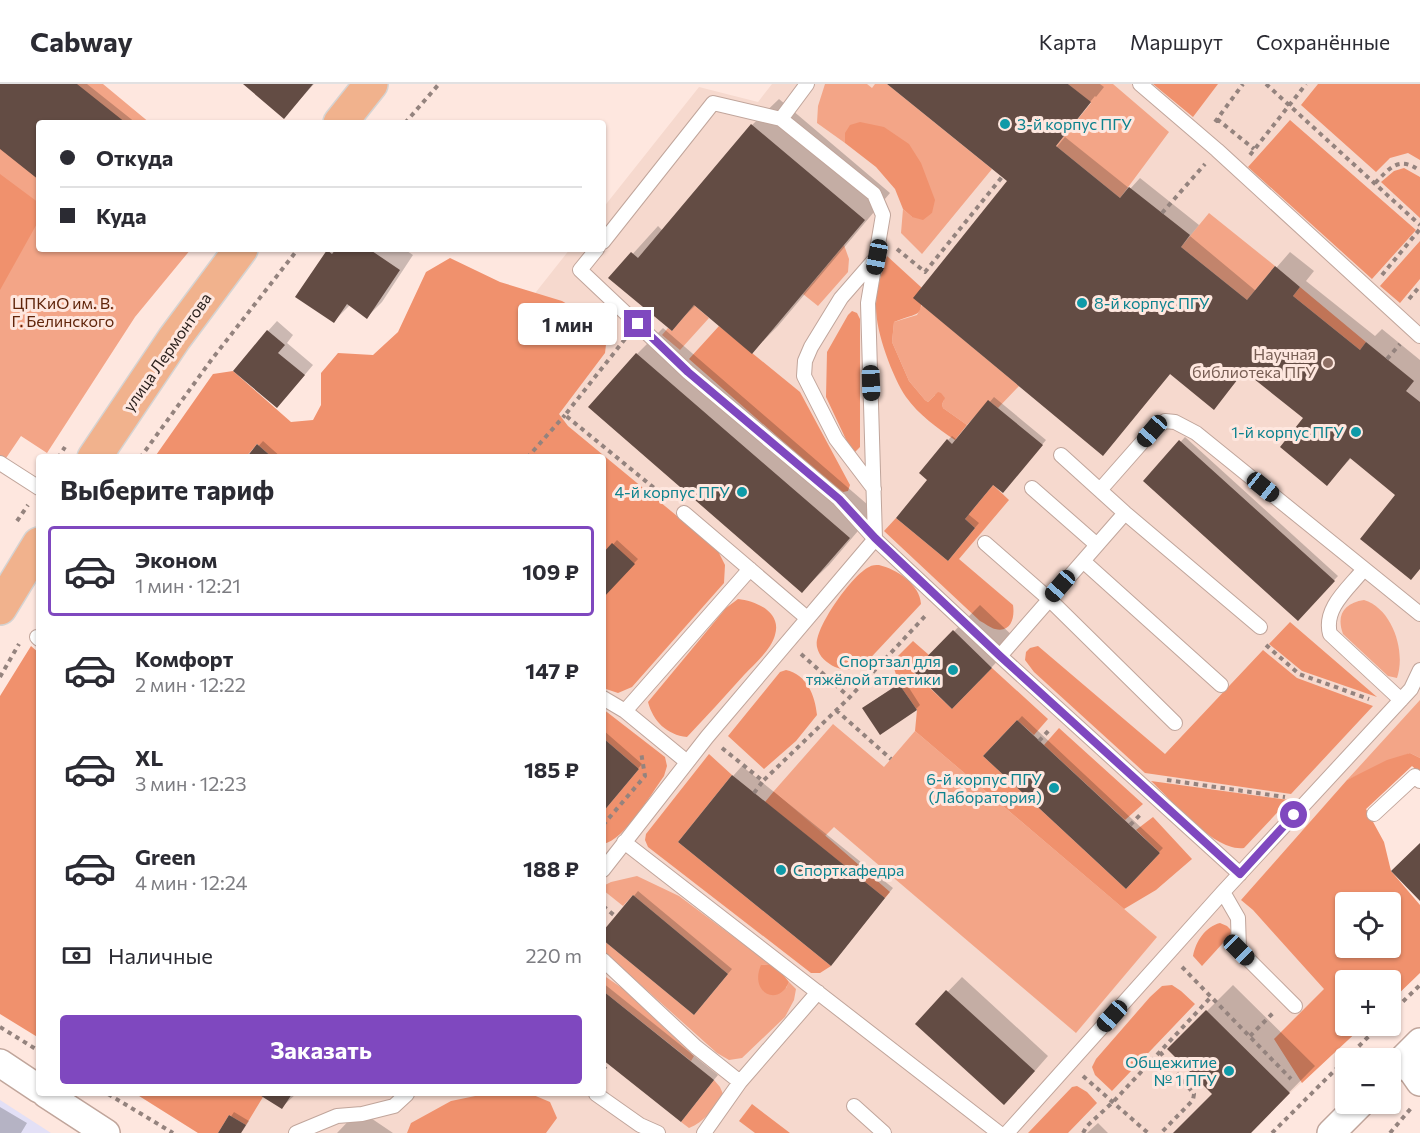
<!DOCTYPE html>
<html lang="ru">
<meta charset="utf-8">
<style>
body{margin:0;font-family:Commissioner,sans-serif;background:#f7f7f7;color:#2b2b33;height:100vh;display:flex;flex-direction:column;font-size:22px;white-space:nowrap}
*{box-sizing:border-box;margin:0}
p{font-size:20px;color:#7c7c81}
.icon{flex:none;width:33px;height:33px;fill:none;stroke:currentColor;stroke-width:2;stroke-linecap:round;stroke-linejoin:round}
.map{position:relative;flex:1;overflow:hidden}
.details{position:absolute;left:36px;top:370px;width:570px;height:642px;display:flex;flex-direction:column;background:#fff;border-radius:6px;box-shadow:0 2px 4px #0004}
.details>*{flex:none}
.guide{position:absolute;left:36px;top:36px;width:570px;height:132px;border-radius:6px;box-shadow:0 2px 4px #0004;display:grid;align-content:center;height:132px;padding:0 24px;background:#fff}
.buttons{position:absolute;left:1335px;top:808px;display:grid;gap:12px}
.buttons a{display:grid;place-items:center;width:66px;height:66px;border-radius:6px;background:#fff;box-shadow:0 2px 4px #0004;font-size:30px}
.end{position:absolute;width:27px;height:27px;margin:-14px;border:8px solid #7f48bf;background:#fff;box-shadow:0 0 0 3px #fff}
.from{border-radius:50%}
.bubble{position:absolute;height:42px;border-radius:6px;background:#fff;box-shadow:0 2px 4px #0004;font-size:20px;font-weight:700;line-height:42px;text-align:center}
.car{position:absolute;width:18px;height:36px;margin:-18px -9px;border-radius:8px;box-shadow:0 0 4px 2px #0007;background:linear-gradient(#222 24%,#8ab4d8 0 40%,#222 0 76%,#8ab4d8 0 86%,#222 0)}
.guide b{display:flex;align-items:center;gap:21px;height:57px;font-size:22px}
.guide b+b{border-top:2px solid #e1e1e2}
.guide i{width:15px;height:15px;background:#2b2b33}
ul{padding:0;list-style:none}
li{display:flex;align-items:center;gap:18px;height:90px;margin:0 12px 9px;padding:0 12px;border:3px solid transparent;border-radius:6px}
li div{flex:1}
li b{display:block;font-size:22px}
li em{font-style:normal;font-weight:700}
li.current{border-color:#7f48bf}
li>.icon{width:54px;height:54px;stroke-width:1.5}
h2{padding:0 24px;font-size:27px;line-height:72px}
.pay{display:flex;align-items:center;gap:15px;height:66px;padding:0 24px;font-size:22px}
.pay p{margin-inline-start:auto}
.button{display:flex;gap:12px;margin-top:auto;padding:12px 24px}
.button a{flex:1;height:69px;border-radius:6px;background:#7f48bf;color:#fff;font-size:24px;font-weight:700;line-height:69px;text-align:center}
header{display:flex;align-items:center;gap:36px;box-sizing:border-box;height:84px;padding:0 30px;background:#fff;border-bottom:2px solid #e1e1e2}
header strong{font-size:28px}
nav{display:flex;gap:33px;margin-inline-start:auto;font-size:21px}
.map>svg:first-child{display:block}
.built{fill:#f6d9ce}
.medical{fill:#e3e0f6}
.green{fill:#f3a587}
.forest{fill:#f0916d;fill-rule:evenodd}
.shadow{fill:#0003}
.building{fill:#634c44}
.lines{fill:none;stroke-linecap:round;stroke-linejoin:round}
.lane-casing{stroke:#c0a59b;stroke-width:16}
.street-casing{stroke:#c0a59b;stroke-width:30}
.primary-casing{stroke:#d5d3d2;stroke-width:36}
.path{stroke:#94837e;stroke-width:4;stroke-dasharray:4.5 4.5;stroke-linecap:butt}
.lane{stroke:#fff;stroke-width:14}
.street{stroke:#fff;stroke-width:27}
.primary{stroke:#f1b28d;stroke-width:33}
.route{stroke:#7f48bf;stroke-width:8}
.culture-dot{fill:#0f9aa8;stroke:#fee7df;stroke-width:2}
.education-dot{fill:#8d6e63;stroke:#fee7df;stroke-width:2}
.labels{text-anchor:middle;stroke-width:6;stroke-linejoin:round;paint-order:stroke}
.culture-label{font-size:16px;fill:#0d838f;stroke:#fee7df;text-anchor:end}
.park-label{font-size:16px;fill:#60250b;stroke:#fee7df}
.street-label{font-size:16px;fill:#2d231f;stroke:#fee7df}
.education-label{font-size:16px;fill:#785e54;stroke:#fee7df;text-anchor:end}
</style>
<header>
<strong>Cabway</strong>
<nav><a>Карта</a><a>Маршрут</a><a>Сохранённые</a></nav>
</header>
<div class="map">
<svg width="1420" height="1049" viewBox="0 0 1420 1049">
<rect width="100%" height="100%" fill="#fee7df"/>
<path class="built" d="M772 0H1420V688L1412 682 1302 785 1346 864 1405 903 1391 917 1390 897H1346V942H1363L1290 1009 1251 1049H198L136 1010H603V374L496 373 521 227 570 165H603V124L699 3 758 18Z"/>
<path class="medical" d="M0 1016 51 1049H0Z"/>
<path class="green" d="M0 0H103L150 39H39V165H191L135 233 47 369 21 352 0 383Z
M825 0H867L872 4 875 0H887L992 85 922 170 901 149 903 125 912 133 932 129 845 49V59L817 39 818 22Z
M1068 0H1113L1169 48 1120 114 1056 62 1091 19Z
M1209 129 1275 182 1247 216 1181 163Z
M844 161 849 175 848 188 818 222 803 210Z
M694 221 709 234 680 266 662 251 668 244 672 247Z
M922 221 1019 302 998 324 989 317 967 341 943 324 942 320 944 316 935 311 928 318 925 316 909 297 892 258 894 238 917 231Z
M1364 516C1393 525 1406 568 1397 594L1388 592 1343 550C1336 531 1344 519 1364 516Z
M1420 616V674L1410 669 1347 696Z
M833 640 884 683 915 647 1157 853 1076 949 834 743 825 752 774 707Z
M637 792 679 812 770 880 761 881 786 904 789 898 796 905 794 916 785 933 742 974 729 976 717 969 603 867V856L694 931 728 890 633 811 623 822 603 806 605 801 611 798Z
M603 891 622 904 694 972 691 977 603 907Z
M714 996 720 1003 723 1010C715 1024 704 1038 689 1044L681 1038Z"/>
<path class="forest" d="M1153 0H1218L1193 33Z
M1318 0H1420V76L1408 69 1390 74 1376 88 1301 21Z
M1290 36 1416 146 1372 195 1248 83Z
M860 38 884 43 909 60 921 79 935 116 932 129 923 136 912 133 903 125 895 105 876 83 845 59V49L850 41Z
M1404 84 1420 93V134L1381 98 1394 87Z
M0 90 39 119V136L0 206Z
M1420 157V195L1400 219 1380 202Z
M887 172 922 204C922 236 920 227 894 238L892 258 909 297 925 316 928 318 938 308 941 309 945 314 942 320 943 324 967 341 955 356C937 344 919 331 906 313 892 292 875 246 876 221 876 204 882 188 887 172Z
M450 174 500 198 562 217 608 244 605 269 559 330 568 342 717 465 725 481 724 499 632 603 618 609 603 604V374H273L257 360 246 373 154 374 213 290 233 287 291 338 313 336 321 321V289L338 269 373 271 398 248 426 188Z
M1300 203 1366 258 1360 266 1293 212Z
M852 227 857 229 860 235V363L855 368 850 364 826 313 827 268 848 231Z
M719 242 800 308 850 401 848 407 843 408 837 405 689 275Z
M993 401 1009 416 959 475 1013 521C1015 534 1011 549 995 545 990 544 985 539 980 537L884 447 896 434 948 477 975 444 965 435Z
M879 481C896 485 920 500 921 520L862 583C853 587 845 587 835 583 827 579 819 573 817 563 813 545 853 490 869 483 872 481 876 481 879 481Z
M738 515C756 517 782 528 775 551 771 566 754 580 744 591 725 612 706 633 687 653 667 651 653 637 648 618L726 524Z
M1290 538 1377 613 1302 587 1269 560Z
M913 557 929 571 913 588 952 625 992 584 1048 635 1034 651 1017 636 983 672 1126 805 1160 769 1136 746 1153 733 1192 775 1156 806 1124 825 915 647 917 626 899 600 892 578Z
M31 562 39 569V954L0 930V612Z
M1038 562 1165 670 1263 566 1297 594 1373 622 1291 710 1145 689 1034 588 1025 576 1026 568 1030 564Z
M786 586C807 591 815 611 817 631L796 657 764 685 728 652 780 588Z
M603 625 665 673 667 682 664 692C651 710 625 756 603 760V728L639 685 603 654Z
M1059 644 1143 720 1125 736 1044 661Z
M1410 669 1420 674V689L1412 682 1366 725 1384 758 1391 787 1420 821V889L1391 917 1390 897H1346V942H1363L1302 999 1274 955 1324 905 1253 826 1241 816 1347 696 1387 676ZM1346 819H1390V864H1346Z
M709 670 732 691 678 758 831 882 820 889H811L648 763 645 756 646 750Z
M1151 697 1289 716 1244 764C1214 768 1172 716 1151 697Z
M774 707 890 808 885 814 765 718Z
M1220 839 1227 842 1233 848 1202 882 1193 872C1196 857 1205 843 1220 839Z
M770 880 780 887 789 898C778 924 749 908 761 881Z
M1172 901 1181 907 1195 920 1112 1007 1095 991 1092 983 1096 975 1150 913 1162 902Z
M1077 1002 1087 1008 1097 1019 1068 1049H1028L1072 1003Z
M136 1010H258L263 1013 246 1041 229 1031 218 1049H198Z
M485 1010H531L550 1018 557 1034 546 1049H407L411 1039 451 1017Z
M752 1020 790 1049H755L739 1037Z"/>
<path class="shadow" d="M0 0H87L136 39H39V94L0 63Z
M245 0H314L284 33Z
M890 0H1100L1104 3 1096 13 1095 12 1031 90 1033 92 1065 53 1130 105 1140 94 1199 141 1190 152 1256 207 1290 168 1314 187 1306 197 1375 252 1382 245 1420 276V485L1397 411 1351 374 1327 400 1305 333 1246 286 1213 324 1171 289 1112 360 1009 96Z
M779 15 890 109 778 242 752 268 696 221 671 245 611 194 658 142 663 147 752 41Z
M330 165H404L413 171 382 218 367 233 350 221 334 237 328 167Z
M277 237 293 251 287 259 313 281 286 313 268 247Z
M663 244 875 427 829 481 802 507 637 270Z
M994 313 1046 356 1007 403 994 400 968 430 979 439 952 471 929 395 948 356 952 352 957 356Z
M1185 353 1338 492 1298 535 1145 397Z
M263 357 282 374H248Z
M617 456 638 475 604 511 603 472Z
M980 521 1017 556 979 597 915 587Z
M904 596 920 621 916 625 869 620Z
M1022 632 1163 764 1126 803 985 672Z
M603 646 642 680 603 726Z
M742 682 893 804 840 870 733 692Z
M638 807 732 885 698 925 603 854V849Z
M962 893 1048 972 1019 1005 917 940Z
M603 899 718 991 685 1031 603 974Z
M1233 901 1315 982 1249 1049H1175L1214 1010 1169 965Z
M261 1010H296L282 1023Z
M0 1023 27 1039 21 1049H0Z
M359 1026 393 1049H337Z
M234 1028 249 1037 241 1049H220Z
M1098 1039 1108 1049H1087Z"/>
<path class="building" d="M0 0H77L126 39H39V96L0 65Z
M243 0H313L284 35Z
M887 0H1068L1091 18 1056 62 1120 114 1129 103 1190 151 1181 163 1247 216 1275 182 1300 203 1293 212 1360 266 1366 258 1414 297 1406 307 1420 318V485L1411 496 1360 455 1395 411 1350 374 1327 402 1280 363 1303 334 1244 287 1214 326 1170 290 1103 372 913 214 1007 97Z
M751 40 865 136 752 270 694 221 672 247 608 194 631 168 638 174Z
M336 165H369L400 186 367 235 347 220 334 239 295 213 327 166 332 170Z
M267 246 285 261 278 269 305 291 277 324 233 287Z
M636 269 850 454 802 509 588 323Z
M988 316 1043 361 1003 409 993 401 965 435 975 444 948 477 896 434 927 396 919 389 947 355 952 360Z
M1179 356 1335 497 1298 537 1143 397Z
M257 360 273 374H246Z
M612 459 635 480 603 514V469Z
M953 546 992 584 952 625 913 587Z
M899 600 917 626 880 651 862 624Z
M1017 636 1160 769 1126 805 983 672Z
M603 654 639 685 603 728Z
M732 691 885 814 831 882 678 758Z
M1420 759V817L1391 787Z
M633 811 728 890 694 931 603 856V847Z
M946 906 1035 987 1004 1021 915 940Z
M603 907 714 996 681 1038 603 976Z
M1206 926 1290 1009 1251 1049H1173L1212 1010 1167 965Z
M258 1010H292L282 1025Z
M229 1031 246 1041 241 1049H218Z"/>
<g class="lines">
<g class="lane-casing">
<path id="lane" d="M1140 0 1217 66 1420 252
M781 35 807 0
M603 158 713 19 781 35 874 110 883 131 868 219 875 455 1000 572 1240 790
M597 165 580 186 688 288 839 415 875 455 707 653 603 786
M1061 371 1125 429 1260 543
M0 379 39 404
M1032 404 1097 461
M874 405 836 355 804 292 805 277 811 263 841 214 876 174
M1100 406 1152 347 1165 337 1175 338 1196 349 1420 530
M684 429 807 534
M985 459 1049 515 1175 639
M1083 477 1221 601
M1364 485C1349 504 1323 524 1330 550L1401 616
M37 553 39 555
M1000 572 1125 429
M603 614 625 627
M687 678 625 627 750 485
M1374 730 1415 692 1420 697
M624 758 999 1049
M1223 808 1238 834 1239 866 1295 922
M603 876 696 963 740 998 818 908
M596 1010 640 1041 658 1049
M854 1022 884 1049
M296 1049 337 1032 362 1030 394 1022 407 1010
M704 1049 740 998
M1007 1049 1223 808 1411 605 1420 586"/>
</g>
<g class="street-casing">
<path id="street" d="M1404 975 1420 998
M0 979 39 1005
M1390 988 1420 958
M46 1010 106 1049
M1331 1049 1360 1020"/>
</g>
<g class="primary-casing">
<path id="primary" d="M340 39 371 0
M94 374 174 255 241 165
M0 524 39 460"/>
</g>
<path class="path" d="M1266 0 1420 141
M1217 35 1254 65
M1215 38 1243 0
M405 39 439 0
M1250 71 1306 0
M1375 99C1390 84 1399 71 1420 87
M1162 129 1205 80
M897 165 925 188 1002 93
M1382 191 1420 145
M1409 215 1420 202
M625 255 565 331 670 417
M1387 275 1400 260
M58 374 65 363
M140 374 212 275 298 165
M527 374 565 331
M17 437 28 421
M1266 561 1299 590 1369 615
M801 570 849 613
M0 593 19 560
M836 626 891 675
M1039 657 1051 644
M722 664 763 697 849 614 927 530
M1167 696 1285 713
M754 709 763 697
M603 741 645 692 641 668
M1130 741 1142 729
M603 822 615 832
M1182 883 1291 995
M1390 930 1420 901
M0 943 39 967
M1250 952 1274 928
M1160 968 1194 1010 1193 1016 1161 1049
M1346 975 1379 942
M603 986 608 979
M1083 992 1148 1049
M108 1010 173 1049
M1083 1049 1087 1042 1113 1018 1211 913
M1272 1049 1346 975
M1390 1049 1412 1023"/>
<use href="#lane" class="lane"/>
<use href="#street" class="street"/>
<use href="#primary" class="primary"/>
</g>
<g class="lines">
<path class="route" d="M638 240 688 288 839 415 875 454 1000 572 1240 790 1294 731"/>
</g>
<g class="culture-dot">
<circle cx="1005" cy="40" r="6"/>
<circle cx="1082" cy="219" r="6"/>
<circle cx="1356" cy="348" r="6"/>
<circle cx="742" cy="408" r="6"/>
<circle cx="953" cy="586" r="6"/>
<circle cx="1054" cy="704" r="6"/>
<circle cx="781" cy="786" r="6"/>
<circle cx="1229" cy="987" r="6"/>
</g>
<circle class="education-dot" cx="1328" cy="279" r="6"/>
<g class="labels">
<g class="culture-label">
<text x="1017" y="46" text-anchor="start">3-й корпус ПГУ</text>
<text x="1094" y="225" text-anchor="start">8-й корпус ПГУ</text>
<text x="1344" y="354">1-й корпус ПГУ</text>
<text x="730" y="414">4-й корпус ПГУ</text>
<text x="941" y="583">Спортзал для<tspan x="941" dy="18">тяжёлой атлетики</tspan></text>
<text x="1042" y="701">6-й корпус ПГУ<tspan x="1042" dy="18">(Лаборатория)</tspan></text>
<text x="793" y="792" text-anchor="start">Спорткафедра</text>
<text x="1217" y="984">Общежитие<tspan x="1217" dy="18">№ 1 ПГУ</tspan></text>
</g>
<g class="park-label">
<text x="63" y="225">ЦПКиО им. В.<tspan x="63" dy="18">Г. Белинского</tspan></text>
</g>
<g class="street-label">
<text transform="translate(167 268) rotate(-55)" y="6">улица Лермонтова</text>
</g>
<g class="education-label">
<text x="1316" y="276">Научная<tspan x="1316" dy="18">библиотека ПГУ</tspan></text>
</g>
</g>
</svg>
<div class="buttons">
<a><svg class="icon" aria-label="locate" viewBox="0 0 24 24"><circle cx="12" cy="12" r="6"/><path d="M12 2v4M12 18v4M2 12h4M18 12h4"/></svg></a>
<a>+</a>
<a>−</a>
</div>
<i class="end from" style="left:1294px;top:731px"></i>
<i class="end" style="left:638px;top:240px"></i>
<div class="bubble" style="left:518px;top:219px;width:99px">1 мин</div>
<i class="car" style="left:877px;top:173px;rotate:191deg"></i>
<i class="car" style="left:871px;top:299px;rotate:178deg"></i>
<i class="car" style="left:1152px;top:347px;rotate:221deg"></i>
<i class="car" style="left:1263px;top:403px;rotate:129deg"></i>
<i class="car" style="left:1060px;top:502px;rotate:221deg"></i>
<i class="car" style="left:1239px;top:866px;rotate:135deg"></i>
<i class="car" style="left:1112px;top:932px;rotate:222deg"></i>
<div class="guide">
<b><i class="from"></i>Откуда</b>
<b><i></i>Куда</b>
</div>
<section class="details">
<h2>Выберите тариф</h2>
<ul>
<li class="current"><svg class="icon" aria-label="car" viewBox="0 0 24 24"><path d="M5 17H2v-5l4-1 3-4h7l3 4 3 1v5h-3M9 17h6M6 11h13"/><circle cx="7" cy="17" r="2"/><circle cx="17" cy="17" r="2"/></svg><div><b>Эконом</b><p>1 мин · 12:21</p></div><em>109 ₽</em></li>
<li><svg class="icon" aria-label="car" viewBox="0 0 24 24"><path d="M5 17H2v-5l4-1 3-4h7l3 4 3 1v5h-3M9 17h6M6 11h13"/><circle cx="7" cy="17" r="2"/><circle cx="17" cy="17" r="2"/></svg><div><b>Комфорт</b><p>2 мин · 12:22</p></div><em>147 ₽</em></li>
<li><svg class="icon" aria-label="car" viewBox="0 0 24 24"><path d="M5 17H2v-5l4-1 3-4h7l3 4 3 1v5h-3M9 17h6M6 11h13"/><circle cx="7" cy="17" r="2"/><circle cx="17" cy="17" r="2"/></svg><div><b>XL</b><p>3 мин · 12:23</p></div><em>185 ₽</em></li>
<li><svg class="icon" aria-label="car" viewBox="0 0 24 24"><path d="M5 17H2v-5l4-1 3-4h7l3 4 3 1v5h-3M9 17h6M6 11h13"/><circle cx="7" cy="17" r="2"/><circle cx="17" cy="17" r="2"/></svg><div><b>Green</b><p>4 мин · 12:24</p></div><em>188 ₽</em></li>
</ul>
<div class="pay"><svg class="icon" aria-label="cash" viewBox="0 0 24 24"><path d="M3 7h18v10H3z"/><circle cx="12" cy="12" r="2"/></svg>Наличные<p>220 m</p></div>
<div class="button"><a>Заказать</a></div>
</section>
</div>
